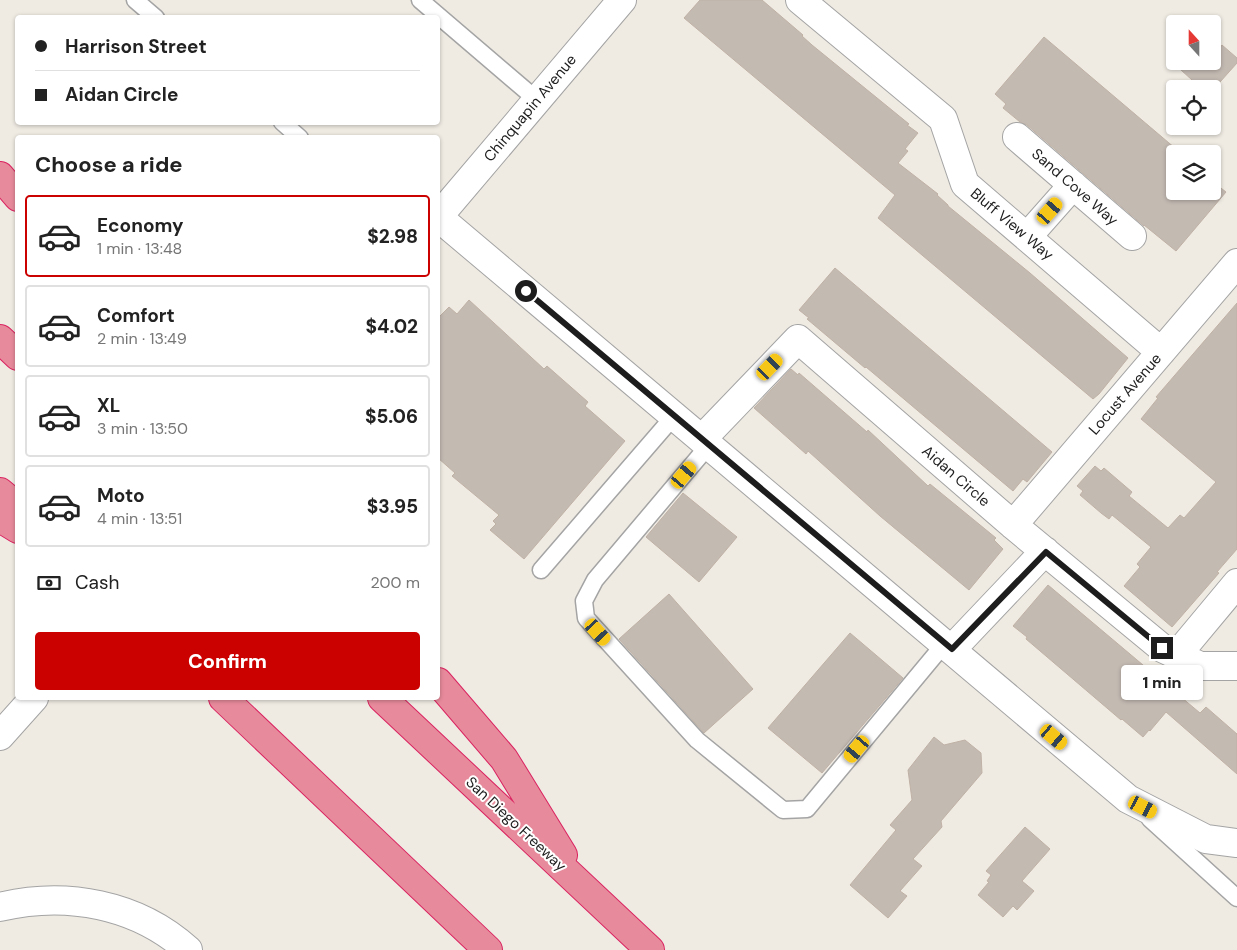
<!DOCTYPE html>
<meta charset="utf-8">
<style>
body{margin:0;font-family:"DM Sans",sans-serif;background:#f2f2f2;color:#222;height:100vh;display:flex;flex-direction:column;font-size:19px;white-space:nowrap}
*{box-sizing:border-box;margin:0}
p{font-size:16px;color:#767676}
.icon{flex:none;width:28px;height:28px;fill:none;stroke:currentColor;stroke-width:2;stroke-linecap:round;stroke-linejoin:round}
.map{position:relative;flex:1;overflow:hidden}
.sheet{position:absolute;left:15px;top:135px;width:425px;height:565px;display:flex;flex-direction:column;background:#fff;border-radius:5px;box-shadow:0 1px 4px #0004}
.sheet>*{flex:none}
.top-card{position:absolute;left:15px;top:15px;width:425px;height:110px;border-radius:5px;box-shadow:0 1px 4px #0004;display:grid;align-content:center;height:110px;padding:0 20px;background:#fff}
.needle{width:32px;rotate:339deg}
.buttons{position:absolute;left:1166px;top:15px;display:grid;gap:10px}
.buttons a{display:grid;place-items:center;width:55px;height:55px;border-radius:5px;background:#fff;box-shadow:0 1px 4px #0004;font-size:25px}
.end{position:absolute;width:22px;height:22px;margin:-11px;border:6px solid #1d1d1d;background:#fff;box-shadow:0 0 0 2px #fff}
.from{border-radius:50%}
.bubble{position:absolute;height:35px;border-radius:5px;background:#fff;box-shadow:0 1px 4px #0004;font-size:16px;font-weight:800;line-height:35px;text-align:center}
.car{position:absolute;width:15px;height:30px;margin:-15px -8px;border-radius:6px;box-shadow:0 0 4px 1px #0007;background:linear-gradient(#f5c518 24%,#345 0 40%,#f5c518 0 76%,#345 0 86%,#f5c518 0)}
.top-card b{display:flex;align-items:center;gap:18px;height:48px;font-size:19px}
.top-card b+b{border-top:1px solid #e0e0e0}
.top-card i{width:12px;height:12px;background:#222}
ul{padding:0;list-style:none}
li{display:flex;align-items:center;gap:15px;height:82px;margin:0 10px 8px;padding:0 10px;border:2px solid #e0e0e0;border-radius:5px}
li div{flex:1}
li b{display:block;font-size:19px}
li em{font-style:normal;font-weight:800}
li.selected{border-color:#cb0100}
li>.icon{width:45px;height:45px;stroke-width:1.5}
h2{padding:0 20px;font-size:22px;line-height:60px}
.pay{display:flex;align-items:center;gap:12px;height:55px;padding:0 20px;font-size:19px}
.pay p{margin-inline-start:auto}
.button{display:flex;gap:10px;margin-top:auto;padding:10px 20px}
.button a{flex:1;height:58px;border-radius:5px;background:#cb0100;color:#fff;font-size:20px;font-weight:800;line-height:58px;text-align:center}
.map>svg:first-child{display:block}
.building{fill:#c3bab2;stroke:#c0b1a5}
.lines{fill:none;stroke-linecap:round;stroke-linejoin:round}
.service-casing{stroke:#a4a4a4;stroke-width:19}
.minor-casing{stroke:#a4a4a4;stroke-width:30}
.tertiary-casing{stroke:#a4a4a4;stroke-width:30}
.motorway-casing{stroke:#da2361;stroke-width:30}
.service{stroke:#fff;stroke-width:16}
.minor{stroke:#fff;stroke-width:28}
.tertiary{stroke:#fff;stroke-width:28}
.motorway{stroke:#e78a9b;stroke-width:28}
.route{stroke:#1d1d1d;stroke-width:6}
.labels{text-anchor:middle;stroke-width:4;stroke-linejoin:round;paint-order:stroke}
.street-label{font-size:15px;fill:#1d1d1d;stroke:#fff}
</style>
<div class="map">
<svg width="1237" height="950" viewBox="0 0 1237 950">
<rect width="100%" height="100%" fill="#efebe3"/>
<path class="building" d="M700 0H762L803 35 802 36 812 45 909 124 907 125 918 133 905 149 908 151 898 163 938 194 937 195 948 205V206L1030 273 1128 358 1099 394 1093 399 878 218 895 195 684 18Z
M1044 37 1182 154H1175V191H1212V181L1226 192 1176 251 1144 225V226L1027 125 1020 122 1003 108 1006 104 995 94Z
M1222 45 1237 58V63L1212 91V89H1202L1171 61H1212V57Z
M835 268 1052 452 1027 482 1023 479 1013 491 866 367 865 368 807 319 809 318 799 310Z
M469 300 544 369 547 366 588 402 585 406 625 441 524 559 490 530 496 524 493 521 499 515 452 476 455 473 438 458V318L449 307 457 314Z
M1237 303V549L1217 572 1219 573 1172 627 1124 586 1140 567 1137 564 1151 547 1112 515 1109 519 1101 513 1080 495 1083 491 1077 486 1095 466 1101 471 1104 468 1132 492 1129 496 1168 528 1180 515 1184 518 1216 482 1141 419 1158 398 1156 397Z
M791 369 798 375 799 373 867 432 868 430 928 486 930 484 996 538 994 540 1003 549 969 590 880 516 808 451 806 454 754 408Z
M683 493 737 537 699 582 646 537Z
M1048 585 1200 713 1206 707 1237 734V774L1166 712 1150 731 1149 730 1143 737 1122 719 1121 720 1026 639 1027 637 1013 626Z
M669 594 753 689 704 733 619 639Z
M850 633 903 678 822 773 768 728Z
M934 737 944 745 965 740 981 753 982 773 941 821 942 827 913 859 922 866 900 891 907 896 888 918 850 885 896 830 890 825 912 800 908 770Z
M1025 827 1050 849 1022 881 1034 891 1017 910 1013 906 1003 917 978 895 989 882 987 881 991 875 986 871Z"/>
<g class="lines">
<g class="service-casing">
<path id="service" d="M135 0 156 18
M420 0 537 100
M282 122 300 138
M709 445 595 580 584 601 586 618 697 740 783 810 807 809 945 643
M541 570 674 416
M1150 819 1237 898"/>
</g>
<g class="minor-casing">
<path id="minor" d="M800 0 943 119 965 184 1161 352
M1017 137 1132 236
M438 217 1128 799 1206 839 1237 843
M1027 237 1073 185
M702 439 798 339 1013 525 1162 648 1200 666H1237
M1013 525 1237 263
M952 649 1045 551
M1177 655 1237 583
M0 907C66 891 137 904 188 950"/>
</g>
<g class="tertiary-casing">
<path id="tertiary" d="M438 217 622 0
M0 736 34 698"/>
</g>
<g class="motorway-casing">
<path id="motorway" d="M0 176 18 197
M0 339 18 356
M0 492 18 507
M0 518 18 529
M438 682 504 759 563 855
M223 698 488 950
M382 698 650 950"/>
</g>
<use href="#service" class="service"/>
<use href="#minor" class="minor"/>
<use href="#tertiary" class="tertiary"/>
<use href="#motorway" class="motorway"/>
</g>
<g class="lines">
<path class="route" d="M526 291 952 649 1046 552 1162 648"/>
</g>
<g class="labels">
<g class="street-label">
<text transform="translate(530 108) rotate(-50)" y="5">Chinquapin Avenue</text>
<text transform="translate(1075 187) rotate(41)" y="5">Sand Cove Way</text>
<text transform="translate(1012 224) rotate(40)" y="5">Bluff View Way</text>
<text transform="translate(1125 394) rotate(-49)" y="5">Locust Avenue</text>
<text transform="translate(956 476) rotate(41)" y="5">Aidan Circle</text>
<text transform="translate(516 824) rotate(43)" y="5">San Diego Freeway</text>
</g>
</g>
</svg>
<div class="buttons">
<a><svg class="needle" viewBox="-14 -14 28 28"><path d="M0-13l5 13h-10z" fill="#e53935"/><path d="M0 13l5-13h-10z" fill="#767676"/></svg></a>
<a><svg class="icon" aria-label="locate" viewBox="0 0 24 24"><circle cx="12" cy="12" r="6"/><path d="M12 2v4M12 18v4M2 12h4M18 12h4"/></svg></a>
<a><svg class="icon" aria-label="layers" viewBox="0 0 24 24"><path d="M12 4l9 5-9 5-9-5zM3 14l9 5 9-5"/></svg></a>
</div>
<i class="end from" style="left:526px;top:291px"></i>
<i class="end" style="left:1162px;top:648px"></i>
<div class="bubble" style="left:1121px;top:665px;width:82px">1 min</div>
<i class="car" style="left:1050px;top:211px;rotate:41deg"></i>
<i class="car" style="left:770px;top:367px;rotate:44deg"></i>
<i class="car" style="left:684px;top:475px;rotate:40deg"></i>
<i class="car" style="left:598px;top:632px;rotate:138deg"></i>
<i class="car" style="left:1054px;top:737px;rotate:130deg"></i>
<i class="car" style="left:857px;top:749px;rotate:220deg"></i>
<i class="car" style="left:1143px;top:807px;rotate:117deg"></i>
<div class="top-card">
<b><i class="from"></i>Harrison Street</b>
<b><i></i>Aidan Circle</b>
</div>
<section class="sheet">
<h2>Choose a ride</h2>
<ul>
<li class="selected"><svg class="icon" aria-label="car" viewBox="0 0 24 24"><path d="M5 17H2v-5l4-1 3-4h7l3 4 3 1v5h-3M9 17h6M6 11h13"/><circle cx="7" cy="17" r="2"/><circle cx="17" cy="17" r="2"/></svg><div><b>Economy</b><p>1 min · 13:48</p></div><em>$2.98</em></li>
<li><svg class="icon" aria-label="car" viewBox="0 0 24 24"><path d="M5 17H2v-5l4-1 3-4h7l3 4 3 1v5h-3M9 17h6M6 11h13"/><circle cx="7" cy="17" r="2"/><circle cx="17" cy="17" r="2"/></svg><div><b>Comfort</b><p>2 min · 13:49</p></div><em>$4.02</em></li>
<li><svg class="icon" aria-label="car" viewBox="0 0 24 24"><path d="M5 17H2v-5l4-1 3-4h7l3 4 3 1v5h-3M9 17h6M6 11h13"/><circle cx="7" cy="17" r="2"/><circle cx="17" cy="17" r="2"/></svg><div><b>XL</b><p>3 min · 13:50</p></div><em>$5.06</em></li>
<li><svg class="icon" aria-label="car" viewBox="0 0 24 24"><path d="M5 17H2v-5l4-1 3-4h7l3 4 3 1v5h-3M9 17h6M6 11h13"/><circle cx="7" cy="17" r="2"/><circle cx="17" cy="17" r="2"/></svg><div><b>Moto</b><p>4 min · 13:51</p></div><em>$3.95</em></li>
</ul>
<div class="pay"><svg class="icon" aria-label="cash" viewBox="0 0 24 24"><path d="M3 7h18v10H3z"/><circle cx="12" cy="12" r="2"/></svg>Cash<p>200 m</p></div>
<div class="button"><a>Confirm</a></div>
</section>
</div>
